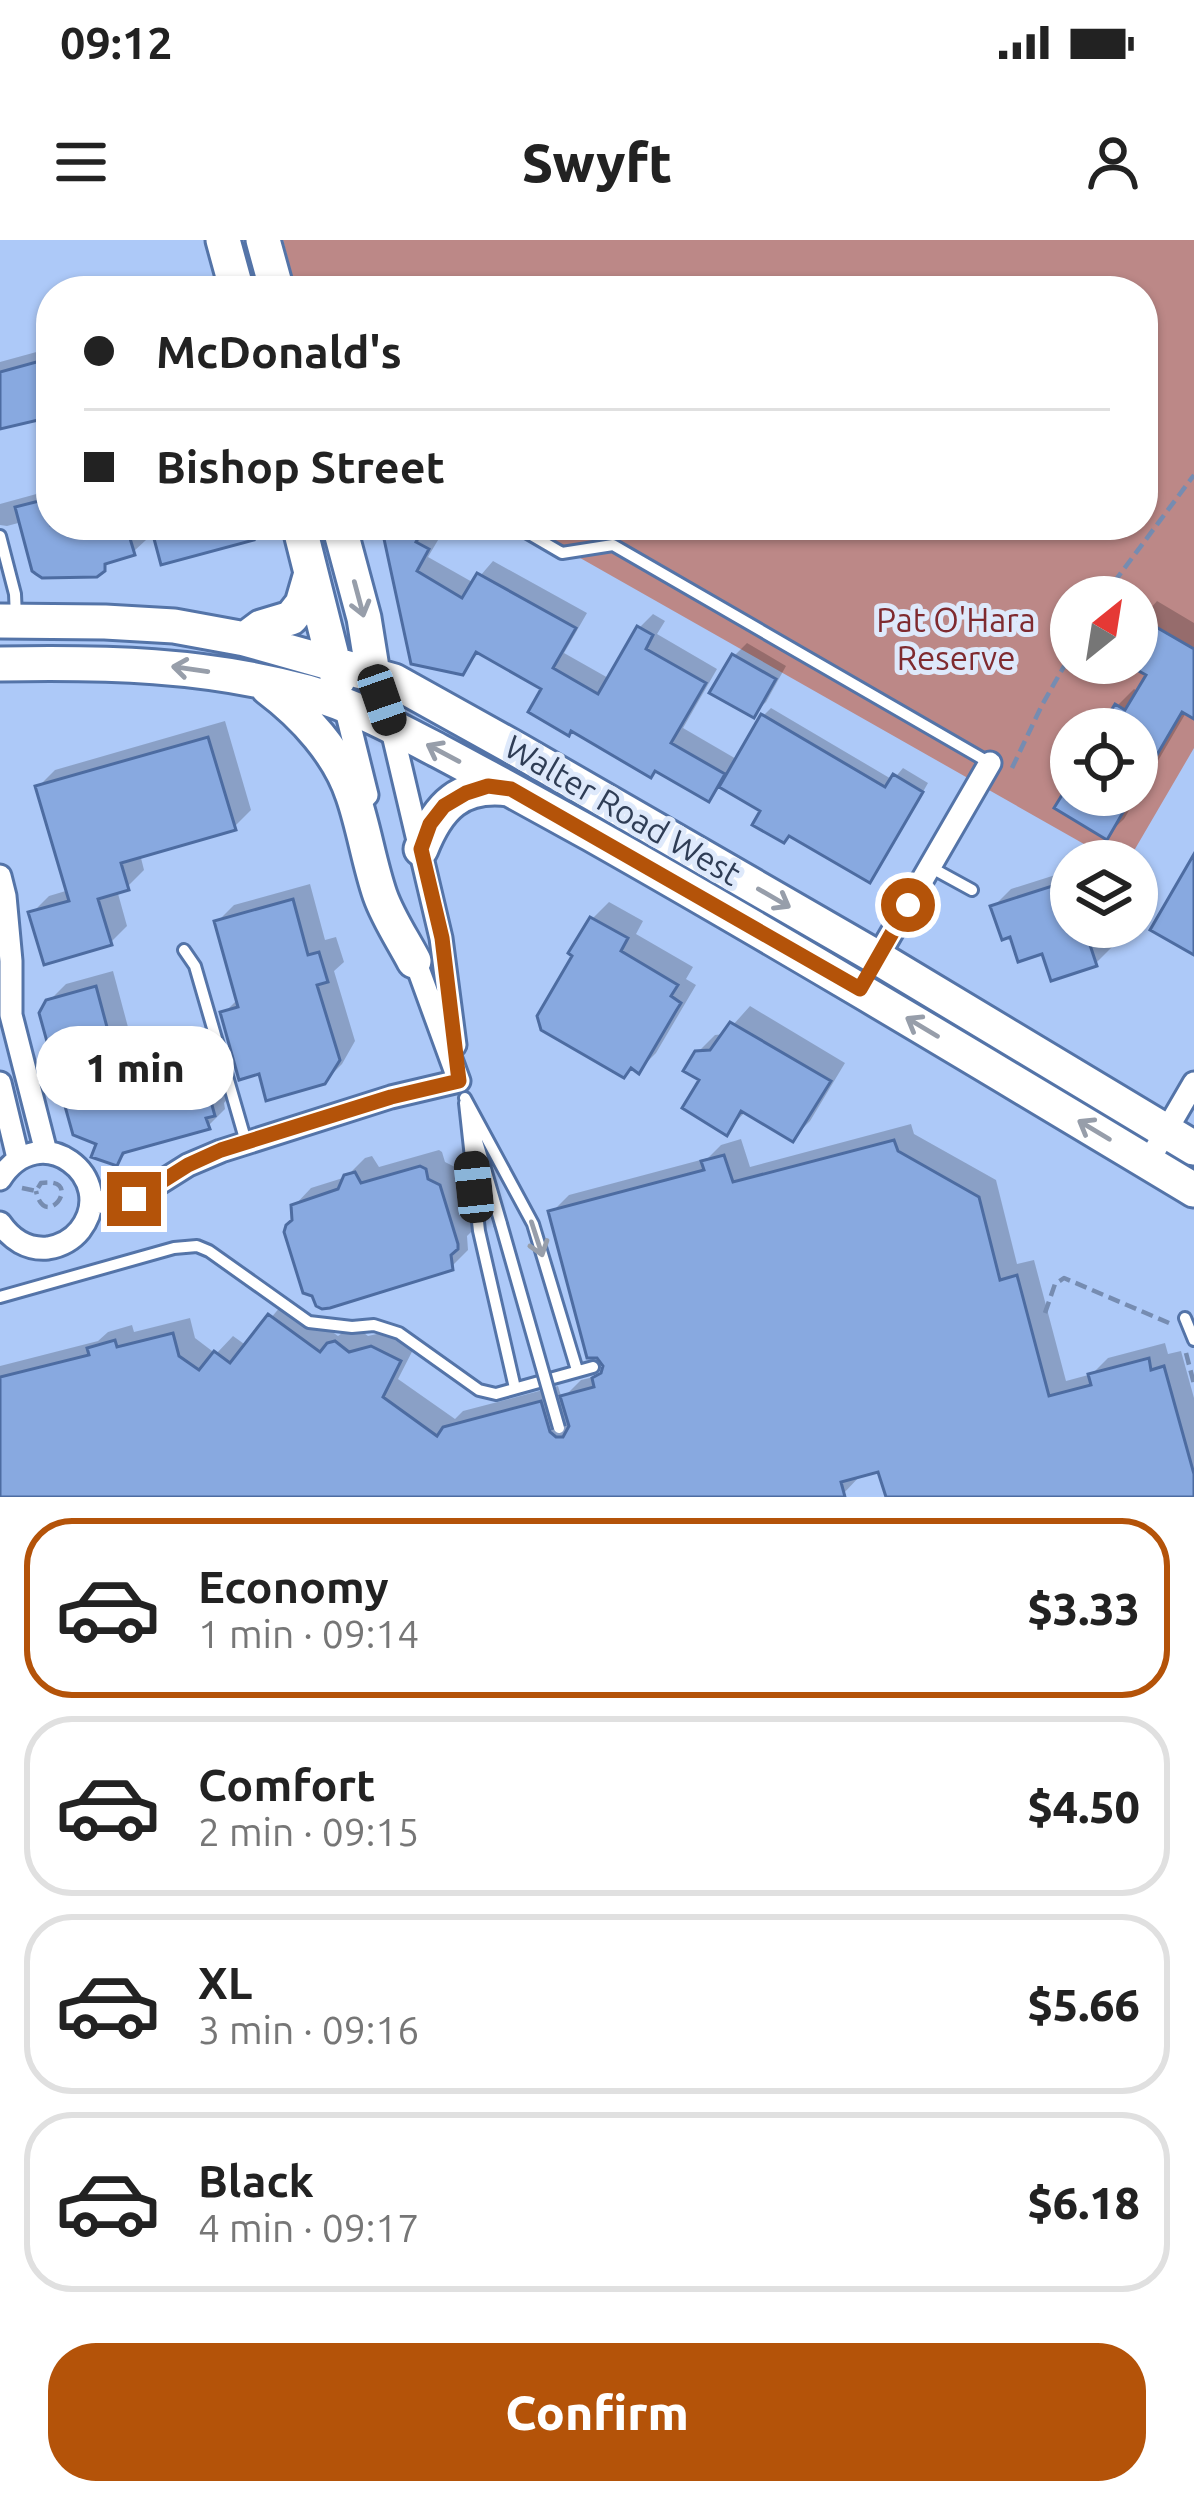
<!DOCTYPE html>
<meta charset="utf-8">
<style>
body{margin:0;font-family:Ubuntu,sans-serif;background:#f2f2f2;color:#222;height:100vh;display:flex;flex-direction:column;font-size:45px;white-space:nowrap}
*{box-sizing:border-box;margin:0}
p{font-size:39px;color:#767676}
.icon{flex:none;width:66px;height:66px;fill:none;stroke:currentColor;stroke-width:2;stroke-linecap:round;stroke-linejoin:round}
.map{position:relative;height:1257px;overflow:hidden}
.sheet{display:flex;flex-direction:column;background:#fff;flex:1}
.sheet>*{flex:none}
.hud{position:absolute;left:36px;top:36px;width:1122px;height:264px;border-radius:48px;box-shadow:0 3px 9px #0004;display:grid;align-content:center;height:264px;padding:0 48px;background:#fff}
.needle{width:78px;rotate:30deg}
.fabs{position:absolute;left:1050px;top:336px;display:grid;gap:24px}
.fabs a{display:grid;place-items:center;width:108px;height:108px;border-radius:50%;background:#fff;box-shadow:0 3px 9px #0004;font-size:60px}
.end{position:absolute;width:54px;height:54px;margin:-27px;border:15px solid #b45309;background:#fff;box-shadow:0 0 0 6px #fff}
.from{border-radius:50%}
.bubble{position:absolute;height:84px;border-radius:42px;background:#fff;box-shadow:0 3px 9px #0004;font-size:39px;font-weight:800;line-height:84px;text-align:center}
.car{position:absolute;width:36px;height:72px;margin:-36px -18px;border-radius:15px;box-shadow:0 0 9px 3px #0007;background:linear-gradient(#222 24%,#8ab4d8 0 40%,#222 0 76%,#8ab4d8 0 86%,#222 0)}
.hud b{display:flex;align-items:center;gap:42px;height:114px;font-size:45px}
.hud b+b{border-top:3px solid #e0e0e0}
.hud i{width:30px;height:30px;background:#222}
ul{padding:21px 0 0;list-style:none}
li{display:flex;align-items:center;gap:36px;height:180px;margin:0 24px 18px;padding:0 24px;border:6px solid #e0e0e0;border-radius:48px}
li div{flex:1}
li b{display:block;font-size:45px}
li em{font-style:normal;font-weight:800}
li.current{border-color:#b45309}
li>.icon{width:108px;height:108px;stroke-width:1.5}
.action{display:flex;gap:24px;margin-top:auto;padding:24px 48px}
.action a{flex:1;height:138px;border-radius:48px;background:#b45309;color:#fff;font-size:48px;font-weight:800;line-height:138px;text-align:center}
.status{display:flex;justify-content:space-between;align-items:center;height:84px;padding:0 60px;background:#fff;direction:ltr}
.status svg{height:33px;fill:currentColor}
header{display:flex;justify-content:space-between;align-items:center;height:156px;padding:0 48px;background:#fff;font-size:54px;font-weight:800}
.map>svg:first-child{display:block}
.green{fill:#bc8887;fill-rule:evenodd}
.shadow{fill:#0003}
.building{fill:#88a9e0;stroke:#4d6ca1;stroke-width:3}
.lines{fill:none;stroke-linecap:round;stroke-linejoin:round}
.lane-casing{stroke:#5474a8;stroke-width:16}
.street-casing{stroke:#5474a8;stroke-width:27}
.primary-casing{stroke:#5474a8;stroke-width:39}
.path{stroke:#768cb1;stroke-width:4.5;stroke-dasharray:12 6;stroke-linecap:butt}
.lane{stroke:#fff;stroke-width:10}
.street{stroke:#fff;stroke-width:21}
.primary{stroke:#fff;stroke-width:33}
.lane-bridge-casing{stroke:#5474a8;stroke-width:16;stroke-linecap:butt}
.lane-bridge{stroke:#fff;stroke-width:10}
.oneway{stroke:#979eaa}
.route{stroke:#b45309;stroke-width:15}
.labels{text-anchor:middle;stroke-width:10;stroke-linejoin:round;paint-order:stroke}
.park-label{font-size:33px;fill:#7f2a2f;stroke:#dee9fb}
.street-label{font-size:33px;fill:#2f3d55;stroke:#dee9fb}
</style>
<div class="status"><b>09:12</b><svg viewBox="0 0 49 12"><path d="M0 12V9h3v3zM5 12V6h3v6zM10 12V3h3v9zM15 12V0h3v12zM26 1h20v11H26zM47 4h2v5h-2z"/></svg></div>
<header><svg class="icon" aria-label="menu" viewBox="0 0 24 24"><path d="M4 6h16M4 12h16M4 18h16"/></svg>Swyft<svg class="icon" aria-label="person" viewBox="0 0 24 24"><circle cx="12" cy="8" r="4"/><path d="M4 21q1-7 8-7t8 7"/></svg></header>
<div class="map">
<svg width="1194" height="1257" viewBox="0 0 1194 1257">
<rect width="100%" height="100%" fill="#adc9f8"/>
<path class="green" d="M283 0H1194V508L1128 621H1114L522 285H1143V51H296ZM1071 357H1137V423H1071ZM1071 489H1137V555H1071Z"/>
<path class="shadow" d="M51 108V173L0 186V122Z
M51 250V285H142L146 300 133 312 114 318 103 329 22 282 7 286 0 285V264Z
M168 285H265L252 298 156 296Z
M384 285H429L428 287 441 295 428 317 474 343 493 321 587 373 564 413 610 439 639 388 653 374 665 381 657 394 717 429 683 488 738 520 764 475 771 468 893 540 903 528 928 543 878 631 870 639 721 545 708 559 656 528 545 448 480 411 462 432Z
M1157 361 1194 383V471H1187L1124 579 1106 596 1058 567 1071 545V555H1137V489H1104L1117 466 1134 449 1139 452 1150 434 1131 423H1137V384Z
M747 403 786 426 766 462 753 475 734 416Z
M225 481 251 570 234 587 140 614 144 630 127 647 117 650 127 686 110 703 32 673 49 656 69 650 38 547 55 530Z
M1071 630V687H1106L1113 706 1096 723 1044 710 1012 694 994 666 1011 649Z
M310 644 325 700 336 697 344 722 334 731 355 801 342 824 324 842 261 830 224 773 239 758 217 682 234 665Z
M609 662 643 681 636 694 693 727 686 739 696 745 656 813 639 830 592 679Z
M113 731 136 817 214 796 230 856 224 863 225 869 208 886 132 907 116 923 99 902 48 762 66 744Z
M750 766 845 823 810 881 793 898 746 871 726 892 703 839 697 813 715 795 725 794Z
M911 884 914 894 996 940 1017 1024 1034 1020 1066 1141 1092 1134 1108 1118 1165 1103 1168 1114 1181 1111 1194 1158V1257H886L888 1254 880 1228 860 1236 843 1254 830 1257H0V1126L98 1101 108 1092 132 1085 134 1092 190 1078 195 1098 216 1114 233 1096 247 1106 287 1059 338 1096 353 1085 368 1096 390 1091 416 1104 398 1139 455 1179 463 1171 558 1146 562 1159 581 1140 598 1136 605 1128 552 972 569 955 708 918 721 905 741 899 750 927Z
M439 910 442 912 445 922 457 928 474 989 467 996 468 1010 451 1027 295 980 294 966 311 948 346 937 365 918 372 916 379 927Z"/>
<path class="building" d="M51 118V177L0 189V132Z
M51 258V285H94L95 290 111 285H126L135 315 105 324V331L97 337 42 338 36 334 32 331 15 267Z
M191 285H250L254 300 161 325 153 295Z
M381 285H426L416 302 429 309 417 331 462 358 477 333 576 388 553 428 598 454 637 386 653 395 646 409 706 443 671 503 725 534 709 562 655 531 651 538 571 491 569 496 528 472 541 449 476 412 463 435 411 424Z
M1137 376 1194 409V479L1182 472 1137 549V489H1100L1115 464 1125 470 1146 435 1137 430Z
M732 414 776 439 754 478 709 453Z
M761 474 885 547 893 534 923 552 870 643 789 596 784 603 752 585 760 571 719 547Z
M208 497 236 590 121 623 129 650 98 659 112 705 44 725 28 672 69 661 35 546Z
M1062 555H1133L1107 600 1054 568Z
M1194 614V715L1150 690Z
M1071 640V687H1084L1097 726 1051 741 1042 714 1018 722 1010 697 1002 700 990 666Z
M293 659 308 715 319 712 328 742 317 745 340 820 325 844 266 861 259 834 239 840 220 772 238 767 214 681Z
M590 677 628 698 621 711 678 745 671 756 681 763 676 771 639 834 631 828 624 838 541 790 537 776 572 716 568 713Z
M96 746 119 832 197 811 215 876 206 878 210 889 123 913 117 926 91 917 96 904 73 895 39 773 46 760Z
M730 782 831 841 793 902 741 871 727 896 682 868 699 840 683 831 695 811 710 810Z
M894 900 898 911 979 957 1000 1040 1017 1035 1049 1156 1091 1145 1088 1134 1149 1118 1151 1130 1164 1126 1194 1234V1257H886L878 1232 841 1242 845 1257H0V1137L89 1115 87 1108 115 1100 117 1107 173 1093 179 1116 199 1130 214 1111 230 1123 268 1074 320 1112 327 1103 335 1101 349 1112 371 1106 401 1121 383 1157 437 1196 443 1187 541 1161 550 1192 556 1197H563L569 1186 560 1156 594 1147 592 1138 601 1133 603 1126 597 1118H587L548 971 704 930 701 921 724 915 733 942Z
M420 926 426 929 428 939 440 945 458 1004V1009L451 1015 453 1030 330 1068 322 1069 316 1066 312 1056 303 1053 284 992 286 985 292 980 291 965 338 949 344 935 355 932 361 943Z"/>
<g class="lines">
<g class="lane-casing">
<path id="lane" d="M514 285 562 313 613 305 990 523
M0 296 15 354 16 377
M930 627 972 650
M184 710 195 726 246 902
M465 858 533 984 577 1130
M465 863 479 991 515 1148
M472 884 501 984
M0 1057 174 1008 197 1006 209 1011 309 1082 352 1087 374 1085 399 1093 479 1150 496 1154 593 1127
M1185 1078 1194 1100"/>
</g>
<g class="street-casing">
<path id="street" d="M345 466 367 555
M391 486 441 698 455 805
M0 636 5 656 11 721V775L46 912
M412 712 459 841
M873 725 990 523
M0 843 18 918
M1148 922 1194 843
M0 939C40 876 120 938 80 990 72 1000 60 1006 48 1008 27 1010 11 999 0 983
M91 963 134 959 188 925 221 911 391 857 459 841"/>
</g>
<g class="primary-casing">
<path id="primary" d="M223 0 237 51
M263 0 277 51
M299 285 338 440
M339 285 364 378 373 434 379 450
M0 381 105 382 174 386 245 399 394 441 518 510 878 718 1194 908
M245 399 261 387 291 378 302 364 311 333
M0 424C104 422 205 424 307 452 353 465 397 489 439 511 490 538 540 566 591 594 794 709 994 830 1194 950
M268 448C304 475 339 513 353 556 364 588 369 623 380 655 388 678 403 700 414 721
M421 609C438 566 460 543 509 549"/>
</g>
<path class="path" d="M1103 357 1194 235
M1012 528 1042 465 1071 414
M22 948 36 951 41 943C86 936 45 994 36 951
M1045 1073 1055 1044 1064 1038 1169 1083
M1186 1113 1194 1144"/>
<use href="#lane" class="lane"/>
<use href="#street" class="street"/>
<use href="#primary" class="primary"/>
<g class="lane-bridge-casing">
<path id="lane-bridge" d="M501 984 559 1188"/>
</g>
<use href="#lane-bridge" class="lane-bridge"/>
</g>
<defs><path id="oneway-shaft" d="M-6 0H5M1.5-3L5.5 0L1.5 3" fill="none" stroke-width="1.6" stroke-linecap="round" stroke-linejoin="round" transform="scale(3)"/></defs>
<g class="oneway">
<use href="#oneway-shaft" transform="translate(359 359) rotate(75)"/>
<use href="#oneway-shaft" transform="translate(190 429) rotate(-172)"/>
<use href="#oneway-shaft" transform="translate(443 513) rotate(-152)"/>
<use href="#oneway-shaft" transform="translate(774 658) rotate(30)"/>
<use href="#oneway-shaft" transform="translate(922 787) rotate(-149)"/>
<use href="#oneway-shaft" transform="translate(1094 890) rotate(-149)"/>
<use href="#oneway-shaft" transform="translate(537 999) rotate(72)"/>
</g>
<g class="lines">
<path class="route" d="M134 959 188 925 221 910 391 857 459 841 442 698 421 609 430 584 444 566 466 553 488 546 511 549 860 749 908 665"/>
</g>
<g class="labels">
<g class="park-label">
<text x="956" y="392">Pat O'Hara<tspan x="956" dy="38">Reserve</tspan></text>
</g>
<g class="street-label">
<text transform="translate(623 570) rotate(30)" y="12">Walter Road West</text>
</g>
</g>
</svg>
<div class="fabs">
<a><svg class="needle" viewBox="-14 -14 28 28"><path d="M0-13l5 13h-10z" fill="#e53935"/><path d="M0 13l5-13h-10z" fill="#767676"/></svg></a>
<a><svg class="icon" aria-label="locate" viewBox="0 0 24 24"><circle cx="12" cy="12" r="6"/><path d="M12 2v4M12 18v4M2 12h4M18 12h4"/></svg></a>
<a><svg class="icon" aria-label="layers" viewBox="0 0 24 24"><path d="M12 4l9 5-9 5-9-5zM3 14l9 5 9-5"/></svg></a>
</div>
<i class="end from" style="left:908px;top:665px"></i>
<i class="end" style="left:134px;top:959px"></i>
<div class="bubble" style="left:36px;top:786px;width:198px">1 min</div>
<i class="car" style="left:382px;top:460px;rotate:161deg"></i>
<i class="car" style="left:474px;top:947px;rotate:354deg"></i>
<div class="hud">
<b><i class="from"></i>McDonald's</b>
<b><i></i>Bishop Street</b>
</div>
</div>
<section class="sheet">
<ul>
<li class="current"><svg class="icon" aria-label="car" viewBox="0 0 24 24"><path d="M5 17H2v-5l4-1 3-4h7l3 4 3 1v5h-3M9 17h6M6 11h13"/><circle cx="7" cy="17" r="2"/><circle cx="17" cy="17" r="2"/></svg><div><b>Economy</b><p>1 min · 09:14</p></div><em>$3.33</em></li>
<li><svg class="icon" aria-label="car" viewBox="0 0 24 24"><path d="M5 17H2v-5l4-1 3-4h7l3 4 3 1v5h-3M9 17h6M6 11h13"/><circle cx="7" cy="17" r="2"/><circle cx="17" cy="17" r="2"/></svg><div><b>Comfort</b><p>2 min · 09:15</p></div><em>$4.50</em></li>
<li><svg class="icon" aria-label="car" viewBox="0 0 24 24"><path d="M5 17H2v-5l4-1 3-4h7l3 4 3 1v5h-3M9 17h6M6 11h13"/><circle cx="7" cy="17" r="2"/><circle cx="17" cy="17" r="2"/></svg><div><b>XL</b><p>3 min · 09:16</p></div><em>$5.66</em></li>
<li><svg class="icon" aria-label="car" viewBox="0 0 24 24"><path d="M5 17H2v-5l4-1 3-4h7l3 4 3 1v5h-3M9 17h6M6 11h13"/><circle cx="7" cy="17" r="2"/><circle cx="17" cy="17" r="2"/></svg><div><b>Black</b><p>4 min · 09:17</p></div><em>$6.18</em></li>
</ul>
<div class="action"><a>Confirm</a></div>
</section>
